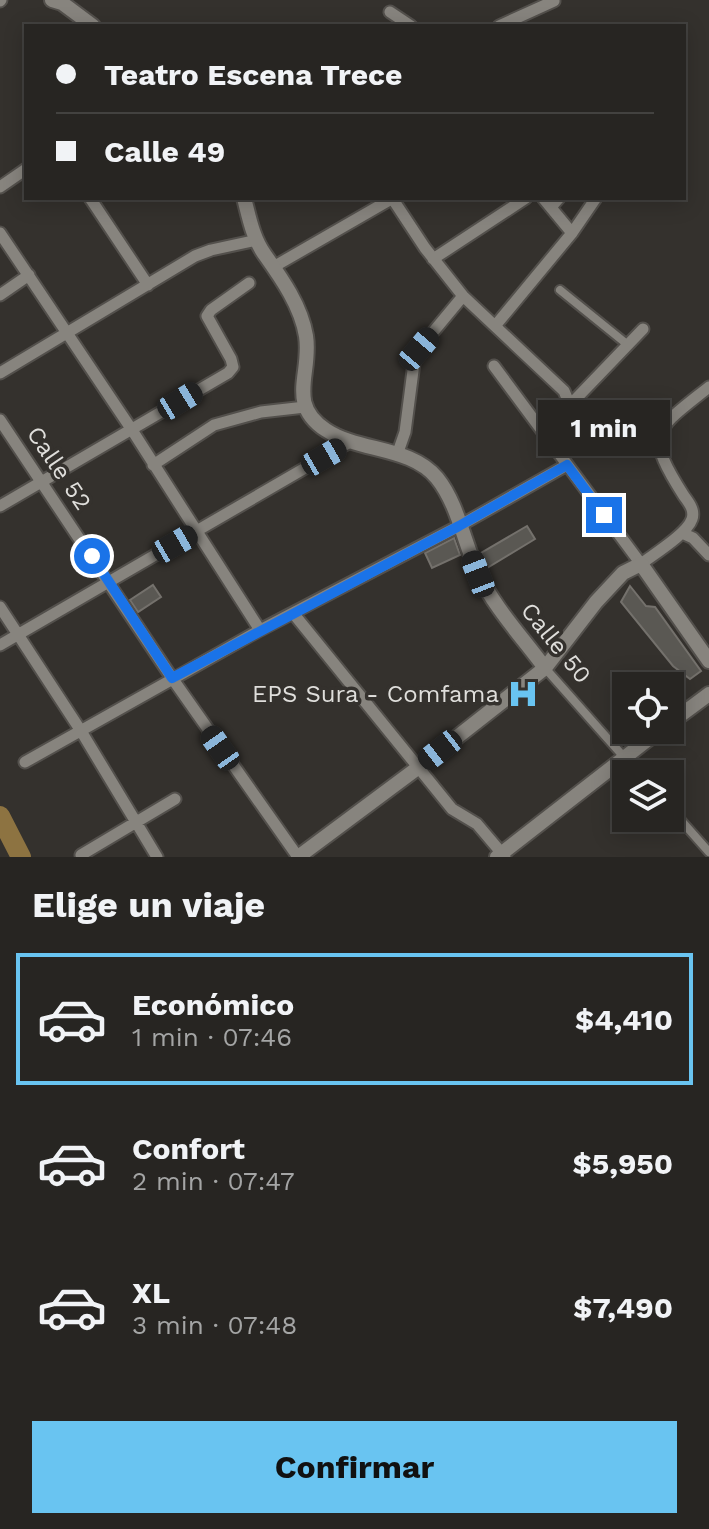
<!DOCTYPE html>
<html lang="es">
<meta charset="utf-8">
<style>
body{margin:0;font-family:"Work Sans",sans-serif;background:#33312f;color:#f1f3f6;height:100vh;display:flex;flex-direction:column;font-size:30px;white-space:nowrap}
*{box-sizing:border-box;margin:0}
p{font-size:26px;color:#a4a5a5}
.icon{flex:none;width:44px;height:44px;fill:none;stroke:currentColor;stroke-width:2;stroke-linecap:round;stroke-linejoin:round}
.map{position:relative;height:857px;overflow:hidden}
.sheet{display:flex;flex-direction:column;background:#272522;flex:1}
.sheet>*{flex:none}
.banner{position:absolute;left:24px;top:24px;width:662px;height:176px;border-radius:0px;box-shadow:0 4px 20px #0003,0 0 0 2px #434240;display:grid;align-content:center;height:176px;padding:0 32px;background:#272522}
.controls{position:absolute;left:612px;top:672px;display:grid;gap:16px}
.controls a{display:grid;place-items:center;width:72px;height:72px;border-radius:0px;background:#272522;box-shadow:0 4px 20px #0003,0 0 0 2px #434240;font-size:40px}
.end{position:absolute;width:36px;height:36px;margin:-18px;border:10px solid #1a73e8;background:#fff;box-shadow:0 0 0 4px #fff}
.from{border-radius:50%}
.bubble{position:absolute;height:56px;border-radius:0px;background:#272522;box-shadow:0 4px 20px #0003,0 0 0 2px #434240;font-size:26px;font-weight:700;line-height:56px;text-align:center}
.car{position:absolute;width:24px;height:48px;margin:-24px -12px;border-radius:10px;box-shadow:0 0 6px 2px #0007;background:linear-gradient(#222 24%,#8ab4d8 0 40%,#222 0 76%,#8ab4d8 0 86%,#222 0)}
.banner b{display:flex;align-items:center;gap:28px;height:76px;font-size:30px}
.banner b+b{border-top:2px solid #434240}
.banner i{width:20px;height:20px;background:#f1f3f6}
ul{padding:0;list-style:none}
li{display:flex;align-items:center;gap:24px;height:132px;margin:0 16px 12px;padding:0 16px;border:4px solid transparent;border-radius:0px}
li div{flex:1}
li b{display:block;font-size:30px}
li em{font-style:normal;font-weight:700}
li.active{border-color:#69c4f1}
li>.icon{width:72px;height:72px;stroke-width:1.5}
h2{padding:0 32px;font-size:36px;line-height:96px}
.action{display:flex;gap:16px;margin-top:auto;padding:16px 32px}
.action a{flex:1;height:92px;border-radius:0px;background:#69c4f1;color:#111;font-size:32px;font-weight:700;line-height:92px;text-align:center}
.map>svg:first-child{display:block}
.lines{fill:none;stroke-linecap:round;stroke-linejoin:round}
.river{stroke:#8d7341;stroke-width:20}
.building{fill:#5a5853;stroke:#74716c;stroke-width:2}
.pedestrian-casing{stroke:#53504c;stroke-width:12}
.minor-casing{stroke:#53504c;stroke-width:15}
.tertiary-casing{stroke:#53504c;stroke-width:18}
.pedestrian{stroke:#87847e;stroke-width:8}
.minor{stroke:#87847e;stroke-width:11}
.tertiary{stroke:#87847e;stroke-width:14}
.route{stroke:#1a73e8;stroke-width:10}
.labels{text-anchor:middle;stroke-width:7;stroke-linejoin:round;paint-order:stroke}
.street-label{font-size:24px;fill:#dfdedb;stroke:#34312d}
.poi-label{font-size:24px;fill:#dfdedb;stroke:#34312d;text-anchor:end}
</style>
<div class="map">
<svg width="709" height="857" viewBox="0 0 709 857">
<rect width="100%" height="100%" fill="#34312d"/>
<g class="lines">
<path class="river" d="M0 816 21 857"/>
</g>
<path class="building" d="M527 526 535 539 487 568 481 553Z
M454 538 460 555 432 568 425 553Z
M153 585 161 597 138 612 130 600Z
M630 586 646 606 655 607 701 671 690 679 673 666 621 602Z"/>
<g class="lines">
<g class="pedestrian-casing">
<path id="pedestrian" d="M560 290 628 345
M545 668 639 774
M670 808 709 852"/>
</g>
<g class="minor-casing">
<path id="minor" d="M0 1 1 0
M390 12 411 26
M499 26 554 1
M0 187 26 169
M90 198 148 285
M392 198 425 248 463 296 564 391 570 405
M543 198 572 233
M551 207 559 198
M0 233 132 430 260 630
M433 259 526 198
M275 266 393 198
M0 295 29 275
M495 326 572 233 596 198
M494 366 641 564C654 554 687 534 692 519 695 510 689 503 684 496 643 432 655 430 709 387
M0 373 195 256 211 250 257 240
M0 420 172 678 298 857
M547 437 570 405 643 329
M397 455 405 432 414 363 419 349 463 296
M153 465 214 425 261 412 305 407
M0 506 228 373 233 367 231 359 207 316 211 310 249 283
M682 533 693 538 709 555
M0 607 81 731 157 857
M293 613 452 809 477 824 505 857
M0 645 350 442
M25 762 260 630 459 526 567 465
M81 855 175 799"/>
</g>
<g class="tertiary-casing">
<path id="tertiary" d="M52 0 62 3 93 26
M244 198C249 217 253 239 265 255 282 279 301 306 306 336 312 373 286 404 326 430 359 452 411 446 437 478 458 504 464 543 478 573 494 607 522 637 545 668
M670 723 709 694
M298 857 419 767 545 668 596 602 623 573 641 564 709 661
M497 857 660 730"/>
</g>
<use href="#pedestrian" class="pedestrian"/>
<use href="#minor" class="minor"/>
<use href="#tertiary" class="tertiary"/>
</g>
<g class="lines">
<path class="route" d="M92 556 172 678 459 526 567 465 604 515"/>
</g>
<defs>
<g id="hospital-bare" transform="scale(2.4)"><path d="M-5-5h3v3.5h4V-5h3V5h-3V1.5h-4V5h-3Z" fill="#69c4f1" stroke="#34312d" stroke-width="2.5" paint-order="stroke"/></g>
</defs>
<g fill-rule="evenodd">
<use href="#hospital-bare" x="523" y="694"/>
</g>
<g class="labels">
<g class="street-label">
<text transform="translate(59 468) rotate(56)" y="8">Calle 52</text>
<text transform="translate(556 643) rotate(51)" y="8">Calle 50</text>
</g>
<g class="poi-label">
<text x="499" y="702">EPS Sura - Comfama</text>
</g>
</g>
</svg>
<div class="controls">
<a><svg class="icon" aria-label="locate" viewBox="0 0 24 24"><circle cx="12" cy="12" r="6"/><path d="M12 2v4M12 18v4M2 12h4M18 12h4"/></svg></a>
<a><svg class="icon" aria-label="layers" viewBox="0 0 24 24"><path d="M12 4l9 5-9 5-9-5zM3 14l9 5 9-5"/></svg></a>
</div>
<i class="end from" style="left:92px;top:556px"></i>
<i class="end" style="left:604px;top:515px"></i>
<div class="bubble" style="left:538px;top:400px;width:132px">1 min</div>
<i class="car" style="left:419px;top:349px;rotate:40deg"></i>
<i class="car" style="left:180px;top:401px;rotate:59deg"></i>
<i class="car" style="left:324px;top:457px;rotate:60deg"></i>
<i class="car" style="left:175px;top:544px;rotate:60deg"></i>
<i class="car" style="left:478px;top:574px;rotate:339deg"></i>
<i class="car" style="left:220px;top:748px;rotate:325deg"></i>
<i class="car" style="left:440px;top:750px;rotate:232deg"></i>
<div class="banner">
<b><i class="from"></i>Teatro Escena Trece</b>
<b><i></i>Calle 49</b>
</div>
</div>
<section class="sheet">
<h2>Elige un viaje</h2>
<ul>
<li class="active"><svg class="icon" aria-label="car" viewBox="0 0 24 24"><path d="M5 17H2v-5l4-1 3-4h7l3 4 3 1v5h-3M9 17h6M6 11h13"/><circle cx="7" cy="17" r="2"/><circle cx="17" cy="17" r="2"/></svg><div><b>Económico</b><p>1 min · 07:46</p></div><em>$4,410</em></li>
<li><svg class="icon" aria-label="car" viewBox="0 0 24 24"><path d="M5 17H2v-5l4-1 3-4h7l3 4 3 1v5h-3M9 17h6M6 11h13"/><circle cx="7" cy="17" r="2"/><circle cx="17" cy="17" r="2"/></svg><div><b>Confort</b><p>2 min · 07:47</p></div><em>$5,950</em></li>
<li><svg class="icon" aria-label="car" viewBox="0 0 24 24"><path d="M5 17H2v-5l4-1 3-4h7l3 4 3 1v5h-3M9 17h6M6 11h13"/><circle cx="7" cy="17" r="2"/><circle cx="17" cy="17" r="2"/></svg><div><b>XL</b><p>3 min · 07:48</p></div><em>$7,490</em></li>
</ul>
<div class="action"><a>Confirmar</a></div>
</section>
